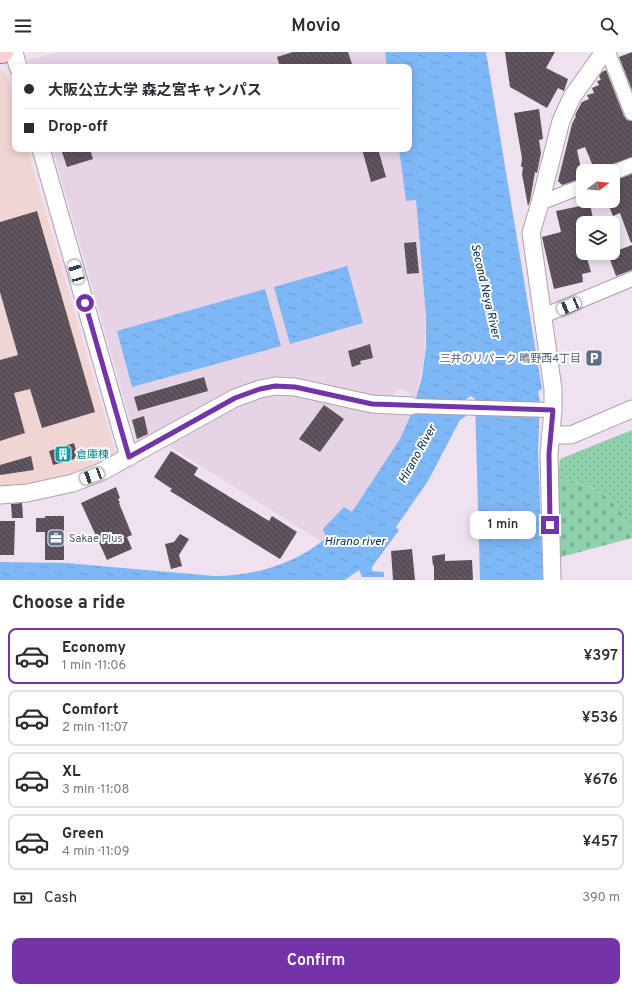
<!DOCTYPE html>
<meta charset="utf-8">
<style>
body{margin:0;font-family:Overpass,"Noto Sans JP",sans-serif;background:#f7f7f7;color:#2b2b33;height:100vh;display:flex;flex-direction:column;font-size:15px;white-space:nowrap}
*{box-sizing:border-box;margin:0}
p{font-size:13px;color:#7c7c81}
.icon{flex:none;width:22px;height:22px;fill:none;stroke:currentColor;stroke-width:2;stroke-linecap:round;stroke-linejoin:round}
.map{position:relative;height:528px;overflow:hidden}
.sheet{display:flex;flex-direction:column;background:#fff;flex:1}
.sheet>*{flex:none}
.banner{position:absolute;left:12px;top:12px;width:400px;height:88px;border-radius:8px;box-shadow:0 2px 10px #0003;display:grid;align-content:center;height:88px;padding:0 12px;background:#fff}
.needle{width:26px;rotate:74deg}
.controls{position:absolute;left:576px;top:112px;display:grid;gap:8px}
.controls a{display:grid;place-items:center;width:44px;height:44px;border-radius:8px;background:#fff;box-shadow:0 2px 10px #0003;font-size:20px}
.end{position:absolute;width:18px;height:18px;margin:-9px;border:5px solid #7434a9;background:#fff;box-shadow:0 0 0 2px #fff}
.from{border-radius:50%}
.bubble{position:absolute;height:28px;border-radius:8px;background:#fff;box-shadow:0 2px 10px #0003;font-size:13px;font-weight:600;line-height:28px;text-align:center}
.car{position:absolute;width:12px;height:24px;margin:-12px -6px;border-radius:5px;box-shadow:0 0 3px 1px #0007;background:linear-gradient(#fff 24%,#345 0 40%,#fff 0 76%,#345 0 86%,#fff 0)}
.banner b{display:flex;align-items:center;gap:14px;height:38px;font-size:15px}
.banner b+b{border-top:1px solid #e1e1e2}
.banner i{width:10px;height:10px;background:#2b2b33}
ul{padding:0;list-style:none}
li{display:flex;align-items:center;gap:12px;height:56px;margin:0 8px 6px;padding:0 4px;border:2px solid #e1e1e2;border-radius:8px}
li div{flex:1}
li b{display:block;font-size:15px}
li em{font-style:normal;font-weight:600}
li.active{border-color:#7434a9}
li>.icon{width:36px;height:36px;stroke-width:1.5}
h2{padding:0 12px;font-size:18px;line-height:48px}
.pay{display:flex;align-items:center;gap:10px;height:44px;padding:0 12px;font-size:15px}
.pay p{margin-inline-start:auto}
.button{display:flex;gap:8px;margin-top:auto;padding:8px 12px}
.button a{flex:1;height:46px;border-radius:8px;background:#7434a9;color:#fff;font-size:16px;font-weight:600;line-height:46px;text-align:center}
header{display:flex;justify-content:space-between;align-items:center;height:52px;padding:0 12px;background:#fff;font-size:18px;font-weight:600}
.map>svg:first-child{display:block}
.built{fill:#e7d3e6}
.education{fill:#f0d5d3}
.cemetery{fill:url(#cemetery-stones)}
.park{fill:url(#park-dots)}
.water{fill:url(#water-ripples)}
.building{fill:url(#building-back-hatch)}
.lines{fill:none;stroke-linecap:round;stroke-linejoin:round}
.minor-casing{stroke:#afa1ae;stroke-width:16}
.tertiary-casing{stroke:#afa1ae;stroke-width:19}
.primary-casing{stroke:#ab7681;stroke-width:24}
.minor{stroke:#fff;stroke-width:14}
.tertiary{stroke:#fff;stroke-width:17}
.primary{stroke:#feced7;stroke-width:22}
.route{stroke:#7434a9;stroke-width:5}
.labels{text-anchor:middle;stroke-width:4;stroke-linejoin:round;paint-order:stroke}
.service-label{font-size:11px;fill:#4e5e75;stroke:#fff;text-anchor:end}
.culture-label{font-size:11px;fill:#0d838f;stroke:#fff;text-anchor:start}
.water-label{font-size:12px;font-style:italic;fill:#002950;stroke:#fff}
</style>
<header><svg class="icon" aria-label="menu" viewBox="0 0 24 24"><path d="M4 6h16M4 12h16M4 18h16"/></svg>Movio<svg class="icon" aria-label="search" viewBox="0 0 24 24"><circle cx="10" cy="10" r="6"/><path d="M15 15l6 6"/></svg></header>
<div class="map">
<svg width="632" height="528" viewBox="0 0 632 528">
<defs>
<pattern id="cemetery-stones" width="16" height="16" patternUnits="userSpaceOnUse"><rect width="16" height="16" fill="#8fd1ac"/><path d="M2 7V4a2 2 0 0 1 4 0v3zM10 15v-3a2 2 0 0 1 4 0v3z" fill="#7ab293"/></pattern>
<pattern id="park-dots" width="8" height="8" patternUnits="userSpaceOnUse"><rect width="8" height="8" fill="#8fd1ac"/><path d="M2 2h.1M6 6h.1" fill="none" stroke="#7ab293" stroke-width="1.8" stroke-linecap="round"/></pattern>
<pattern id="water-ripples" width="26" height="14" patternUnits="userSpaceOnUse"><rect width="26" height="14" fill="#7eb7f5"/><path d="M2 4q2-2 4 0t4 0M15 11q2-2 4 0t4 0" fill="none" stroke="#6c9cd1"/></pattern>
<pattern id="building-back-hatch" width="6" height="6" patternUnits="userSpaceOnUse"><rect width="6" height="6" fill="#5a4e59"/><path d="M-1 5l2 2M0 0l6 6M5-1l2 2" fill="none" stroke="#6d636c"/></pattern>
</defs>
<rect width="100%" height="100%" fill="#efe1ef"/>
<path class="built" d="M58 0H385L387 15H30L28 8Z
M53 97H399L406 149 416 148 426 263 424 307 416 347 411 346 408 340 399 336 391 346H372L299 329 137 392Z
M278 340 412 360 396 395 352 460 344 455 326 486 322 490 169 394 170 389 238 351Z"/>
<path class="education" d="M0 18 6 21 15 53V97H27L116 403 85 419 46 430 0 436Z"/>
<path class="cemetery" d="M558 427C588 431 611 441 626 469 629 474 632 480 632 486L557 506Z"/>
<path class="park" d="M632 378V483C618 446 596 432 558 427L560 407Z"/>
<path class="water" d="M385 0H486L542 337 538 339 540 351 538 400 543 528H480L475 347 471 344 466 347V364L460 368 428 429 396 475 399 478 372 515V519L384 520V525H362L359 518 345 528H0V510L66 511 214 524C255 524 295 512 326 486L323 477 344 455 352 460 400 387 412 360 422 325 426 295V263L416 148 406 149 399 97H409V15H387Z
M347 214 363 271 290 292 274 235Z
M265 237 281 294 132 335 117 279Z"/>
<path class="building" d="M293 0H348L353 15H280L277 5Z
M505 0H555L546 16 568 27 564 39 558 36 547 56 510 35Z
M632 0V38L619 5Z
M606 18 624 64 627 68 632 69V105L610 113 600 119H595L585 95 577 98 583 126 562 133 558 129 572 72 576 64 575 63 582 50 589 47 587 43 594 41 592 36 599 33 597 29 601 28 599 24 602 20Z
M539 57 543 87 539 88 541 101 537 121 535 120 530 149 528 154 522 122 523 115H521L522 106 514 61Z
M61 97H90L93 107 67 115Z
M362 97H378L386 125 371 130Z
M632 122V190L631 191 620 161 613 164 607 149H613V129Z
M590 152 594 171H583V177L580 178 583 189V204L586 203 591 220 582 222 583 230 554 237 542 185 561 180 556 159Z
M37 159 95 360 42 376 30 337 14 341 25 381 0 389V308L18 303 0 240V170Z
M416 190 419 221 407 222 404 191Z
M632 193V218L616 224 608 202Z
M370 292 373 306 360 309 361 312 352 315 348 299Z
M204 325 208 339 138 359 134 345Z
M324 353 344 367 320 400 299 387Z
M144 364 148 382 137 387 132 368Z
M74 391 78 406 53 413 49 399Z
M171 399 198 416 194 423 269 469 272 464 297 480 280 507 170 439 172 437 154 425Z
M31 404 34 418 0 423V413Z
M116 435 120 446 118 447 120 451H119L132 483 127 485 132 497 107 508 81 451Z
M22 451 23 466H12L11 452Z
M45 464H64V508H45V480H36V466H45Z
M0 469H15L14 503H0Z
M180 482 189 487 179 503 182 514 171 517 165 492 174 490Z
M412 497 415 528H393L391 499Z
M445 502V509L472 508 473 528H434V513L433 514 432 504Z"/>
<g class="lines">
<g class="minor-casing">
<path id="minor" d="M608 0 632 61
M613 121 632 113
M540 151 583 134
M543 264 632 227
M411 354 553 358"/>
</g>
<g class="tertiary-casing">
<path id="tertiary" d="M14 0 18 15
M41 97 129 405
M550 383H571L632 357
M0 443 27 441 73 431 101 420 235 346 260 337 275 334 295 335 372 352 411 354
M552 528 549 402 553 358V337L531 181 540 151 561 69 572 45 604 0"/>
</g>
<g class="primary-casing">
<path id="primary" d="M0 0H2"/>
</g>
<use href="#minor" class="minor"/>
<use href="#tertiary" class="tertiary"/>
<use href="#primary" class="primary"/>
</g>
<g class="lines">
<path class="route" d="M85 251 129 405 235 346 260 337 275 334 295 335 372 352 553 358 549 402 550 473"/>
</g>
<defs>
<g id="parking-square" transform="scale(0.9)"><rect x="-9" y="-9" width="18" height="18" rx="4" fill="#5c6f8a" stroke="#fff"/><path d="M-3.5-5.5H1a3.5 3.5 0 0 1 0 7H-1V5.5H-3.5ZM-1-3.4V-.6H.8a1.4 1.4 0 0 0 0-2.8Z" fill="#fff"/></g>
<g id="building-square" transform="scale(0.9)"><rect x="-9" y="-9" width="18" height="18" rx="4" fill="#0f9aa8" stroke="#fff"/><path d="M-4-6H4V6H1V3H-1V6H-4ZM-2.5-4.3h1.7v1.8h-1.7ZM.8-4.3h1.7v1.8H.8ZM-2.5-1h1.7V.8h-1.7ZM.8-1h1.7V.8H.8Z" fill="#fff"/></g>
<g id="office-square" transform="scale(0.9)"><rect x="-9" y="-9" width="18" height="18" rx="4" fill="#5c6f8a" stroke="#fff"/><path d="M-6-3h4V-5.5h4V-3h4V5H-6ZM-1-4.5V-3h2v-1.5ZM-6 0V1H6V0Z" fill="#fff"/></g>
</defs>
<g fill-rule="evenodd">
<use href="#parking-square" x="594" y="306"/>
<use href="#building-square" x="63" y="402"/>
<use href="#office-square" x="56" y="486"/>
</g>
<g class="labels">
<g class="service-label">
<text x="581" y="310">三井のリパーク 鴫野西4丁目</text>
<text x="69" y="490" text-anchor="start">Sakae Plus</text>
</g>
<g class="culture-label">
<text x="76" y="406">倉庫棟</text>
</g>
<g class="water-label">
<text transform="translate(486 239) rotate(77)" y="4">Second Neya River</text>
<text transform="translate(417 402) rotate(-61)" y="4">Hirano River</text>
<text x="355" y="493">Hirano river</text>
</g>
</g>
</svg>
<div class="controls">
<a><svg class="needle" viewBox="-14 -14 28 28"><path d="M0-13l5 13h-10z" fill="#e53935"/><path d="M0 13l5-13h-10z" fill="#7c7c81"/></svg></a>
<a><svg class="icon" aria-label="layers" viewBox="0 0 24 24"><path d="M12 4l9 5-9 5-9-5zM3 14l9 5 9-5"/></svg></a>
</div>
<i class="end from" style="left:85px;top:251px"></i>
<i class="end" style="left:550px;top:473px"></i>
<div class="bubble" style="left:470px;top:459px;width:66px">1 min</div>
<i class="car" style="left:76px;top:220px;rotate:344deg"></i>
<i class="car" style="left:569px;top:254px;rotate:247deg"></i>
<i class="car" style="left:92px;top:424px;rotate:250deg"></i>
<div class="banner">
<b><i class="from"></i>大阪公立大学 森之宮キャンパス</b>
<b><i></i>Drop-off</b>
</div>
</div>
<section class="sheet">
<h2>Choose a ride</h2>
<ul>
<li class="active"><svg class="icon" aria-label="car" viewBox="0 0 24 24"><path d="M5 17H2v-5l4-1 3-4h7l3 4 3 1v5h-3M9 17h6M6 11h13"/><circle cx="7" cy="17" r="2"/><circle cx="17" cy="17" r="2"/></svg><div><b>Economy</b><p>1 min · 11:06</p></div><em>¥397</em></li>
<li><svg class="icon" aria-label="car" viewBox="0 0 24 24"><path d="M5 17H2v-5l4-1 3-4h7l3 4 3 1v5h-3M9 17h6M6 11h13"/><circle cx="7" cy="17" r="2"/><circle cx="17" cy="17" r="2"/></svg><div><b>Comfort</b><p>2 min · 11:07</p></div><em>¥536</em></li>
<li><svg class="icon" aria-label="car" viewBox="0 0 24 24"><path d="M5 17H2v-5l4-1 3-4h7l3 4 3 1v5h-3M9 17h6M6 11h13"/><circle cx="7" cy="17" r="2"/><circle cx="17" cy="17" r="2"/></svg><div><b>XL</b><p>3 min · 11:08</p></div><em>¥676</em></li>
<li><svg class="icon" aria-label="car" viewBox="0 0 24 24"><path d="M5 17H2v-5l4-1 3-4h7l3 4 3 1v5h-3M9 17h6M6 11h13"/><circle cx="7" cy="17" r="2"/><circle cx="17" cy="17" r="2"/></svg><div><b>Green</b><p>4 min · 11:09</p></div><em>¥457</em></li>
</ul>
<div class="pay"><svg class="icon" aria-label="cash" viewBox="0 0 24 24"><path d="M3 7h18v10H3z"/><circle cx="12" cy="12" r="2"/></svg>Cash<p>390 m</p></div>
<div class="button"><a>Confirm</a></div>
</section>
